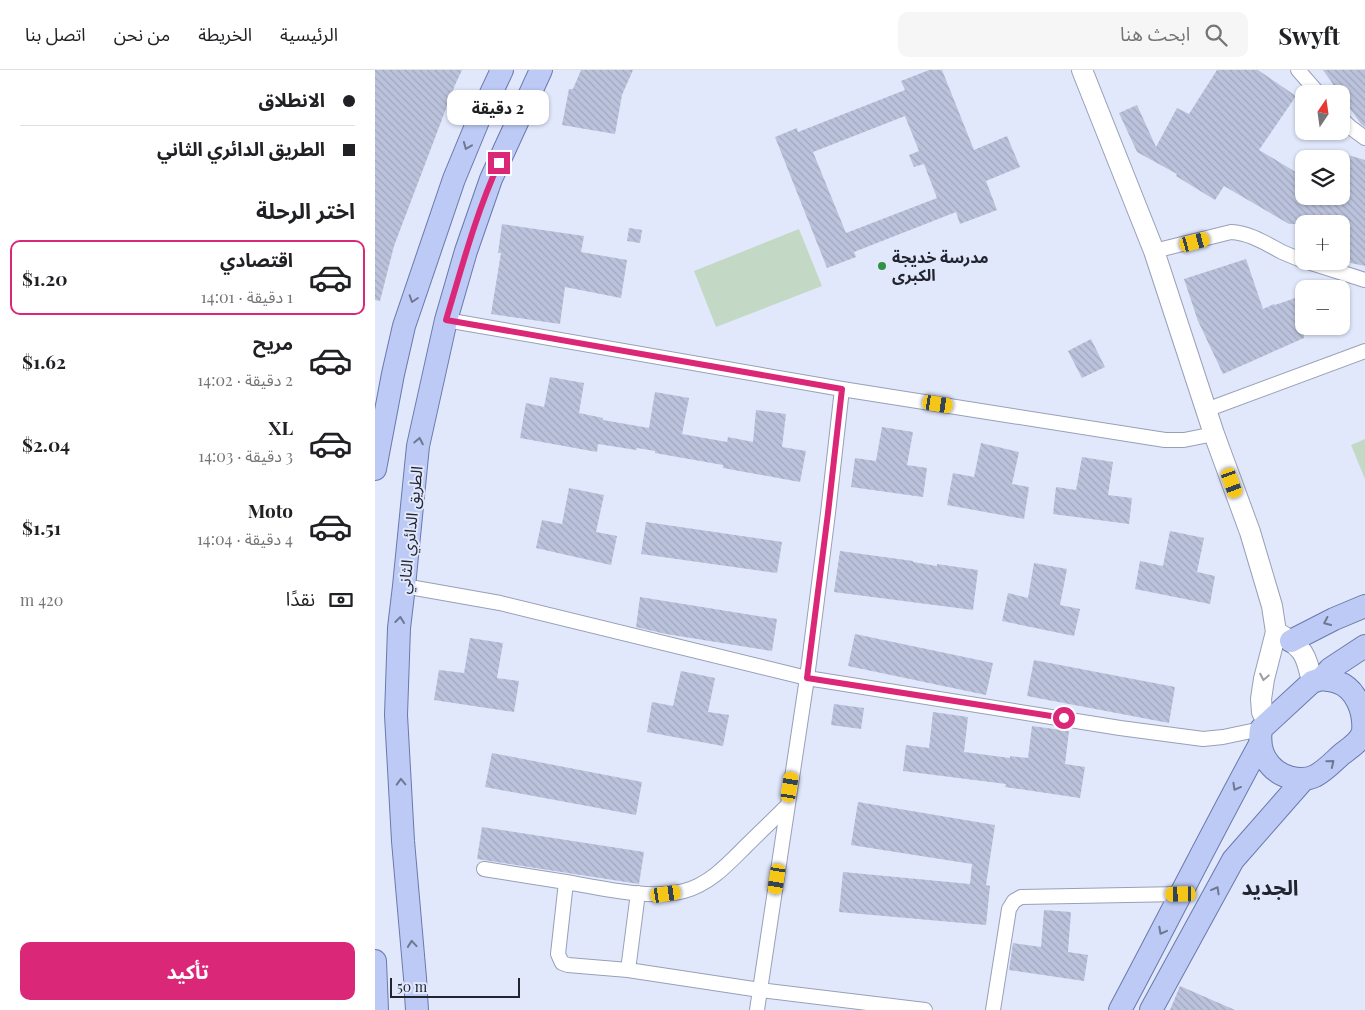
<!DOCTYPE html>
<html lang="ar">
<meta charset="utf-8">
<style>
body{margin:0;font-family:"Playfair Display","Noto Sans Arabic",serif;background:#f6f6f6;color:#202124;direction:rtl;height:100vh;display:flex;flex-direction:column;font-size:19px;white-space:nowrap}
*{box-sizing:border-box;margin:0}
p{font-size:16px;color:#757577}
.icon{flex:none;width:28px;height:28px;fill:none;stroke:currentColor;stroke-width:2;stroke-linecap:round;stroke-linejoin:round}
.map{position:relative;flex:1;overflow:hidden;direction:ltr}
.sheet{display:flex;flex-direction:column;background:#fff;width:375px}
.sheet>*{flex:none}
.hud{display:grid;align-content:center;height:110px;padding:0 20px;background:#fff}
.needle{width:32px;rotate:13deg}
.fabs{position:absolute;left:920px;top:15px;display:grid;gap:10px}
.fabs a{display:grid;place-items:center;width:55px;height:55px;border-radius:10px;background:#fff;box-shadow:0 1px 4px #0004;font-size:25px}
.scale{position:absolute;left:15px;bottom:12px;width:130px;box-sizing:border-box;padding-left:5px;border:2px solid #22252f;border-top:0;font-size:14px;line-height:18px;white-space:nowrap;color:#22252f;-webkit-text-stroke:4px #e1e8fc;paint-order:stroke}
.end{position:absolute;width:22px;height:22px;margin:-11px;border:6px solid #db2777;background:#fff;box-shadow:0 0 0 2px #fff}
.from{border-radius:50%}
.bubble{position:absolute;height:35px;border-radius:10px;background:#fff;box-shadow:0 1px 4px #0004;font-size:16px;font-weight:700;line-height:35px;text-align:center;direction:rtl}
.car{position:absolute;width:15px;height:30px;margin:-15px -8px;border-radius:6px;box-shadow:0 0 4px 1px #0007;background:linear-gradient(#f5c518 24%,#345 0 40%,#f5c518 0 76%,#345 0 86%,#f5c518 0)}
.hud b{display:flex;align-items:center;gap:18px;height:48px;font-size:19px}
.hud b+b{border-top:1px solid #e0e0e0}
.hud i{width:12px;height:12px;background:#202124}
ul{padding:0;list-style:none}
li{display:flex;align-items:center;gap:15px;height:75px;margin:0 10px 8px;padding:0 10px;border:2px solid transparent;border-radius:10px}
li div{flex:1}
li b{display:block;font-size:19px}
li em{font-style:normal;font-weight:700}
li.active{border-color:#db2777}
li>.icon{width:45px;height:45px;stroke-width:1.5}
h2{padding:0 20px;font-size:22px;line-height:60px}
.pay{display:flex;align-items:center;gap:12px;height:55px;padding:0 20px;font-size:19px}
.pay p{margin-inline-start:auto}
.button{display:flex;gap:10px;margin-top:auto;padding:10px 20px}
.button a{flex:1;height:58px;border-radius:10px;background:#db2777;color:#fff;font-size:20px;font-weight:700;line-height:58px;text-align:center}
header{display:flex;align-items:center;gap:30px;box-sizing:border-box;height:70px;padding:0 25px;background:#fff;border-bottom:1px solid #e0e0e0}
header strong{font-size:24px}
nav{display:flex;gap:28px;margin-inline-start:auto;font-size:18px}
.search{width:350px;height:45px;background:#f6f6f6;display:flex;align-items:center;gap:12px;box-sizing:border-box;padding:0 18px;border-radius:10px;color:#757577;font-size:19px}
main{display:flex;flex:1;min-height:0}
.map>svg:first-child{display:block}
.pitch{fill:#c3d9c5}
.building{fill:url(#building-back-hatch);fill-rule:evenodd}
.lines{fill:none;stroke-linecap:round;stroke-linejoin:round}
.street-casing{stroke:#98a0b8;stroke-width:16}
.secondary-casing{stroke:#98a0b8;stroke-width:22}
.primary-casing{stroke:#6a79ac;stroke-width:24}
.street{stroke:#fff;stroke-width:14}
.secondary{stroke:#fff;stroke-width:20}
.primary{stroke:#bccaf5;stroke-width:22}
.oneway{stroke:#6f7892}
.oneway2{stroke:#9c9da1}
.route{stroke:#db2777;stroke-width:6}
.poi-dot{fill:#319246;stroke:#e1e8fc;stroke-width:2}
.labels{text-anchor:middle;stroke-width:4;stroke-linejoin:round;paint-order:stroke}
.poi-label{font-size:16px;font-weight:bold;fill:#22252f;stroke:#e1e8fc;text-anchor:start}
.street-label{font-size:16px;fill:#22252f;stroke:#e1e8fc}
.district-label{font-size:21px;font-weight:bold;fill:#22252f;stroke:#e1e8fc}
</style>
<header>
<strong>Swyft</strong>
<div class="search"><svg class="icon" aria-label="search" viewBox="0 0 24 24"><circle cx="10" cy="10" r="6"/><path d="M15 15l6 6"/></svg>ابحث هنا</div>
<nav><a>الرئيسية</a><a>الخريطة</a><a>من نحن</a><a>اتصل بنا</a></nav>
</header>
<main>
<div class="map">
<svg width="990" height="940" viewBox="0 0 990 940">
<defs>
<pattern id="building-back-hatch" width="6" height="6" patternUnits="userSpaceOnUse" patternTransform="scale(1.25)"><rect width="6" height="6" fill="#bbc3dc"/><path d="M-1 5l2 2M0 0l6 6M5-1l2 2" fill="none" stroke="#a0a7bd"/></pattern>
</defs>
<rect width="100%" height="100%" fill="#e1e8fc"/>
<path class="pitch" d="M424 159 447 216 341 257 319 201Z
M990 369V409L976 375Z"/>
<path class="building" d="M0 0H87L80 15 19 176 5 231 0 230Z
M206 0H258L247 25 240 64 187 55 194 19H198Z
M554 0H567L599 80 632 66 645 97 611 111 622 140 585 154 581 142 479 182 481 187 452 198 400 67 422 58 423 62 530 20 526 11ZM530 46 544 81 534 85 539 97 549 94 562 128 471 163 438 82Z
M842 0H883L921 26 884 80 929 107V126H966V83L990 90V196L966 191 973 154H914L849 116 840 130 801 106 802 104 762 82 744 43 762 35 781 77 802 38 814 44Z
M948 0H990V57L986 54 966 26V24H965Z
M127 154 209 166 206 182 252 190 246 228 190 217 185 254 116 244 126 183H123Z
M254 158 267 160 265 173 252 171Z
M871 189 888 239 899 234 900 235 929 225V268L848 304 823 251 809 209Z
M716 269 730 297 707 308 693 281Z
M175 307 209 313 204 343 228 348V350L274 358 280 322 314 328 307 364 352 372 353 367 378 372 381 340 411 344 407 377 431 381 425 412 348 398V395L280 383V381L262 378 261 380 223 374 222 382 145 368 151 333 169 337Z
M507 357 538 362 532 395 552 398 548 427 476 417 480 388 501 391Z
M606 373 644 382 637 414 654 417 649 449 572 435 578 403 599 407Z
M707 387 738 392 733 425 757 428 754 454 678 444 681 417 701 420Z
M194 418 229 425 221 462 242 466 236 495 161 478 167 450 187 454Z
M271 452 407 472 402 503 266 484Z
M795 461 829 468 822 502 840 506 835 534 760 519 765 491 788 496Z
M465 481 538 491V492L562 496V494L603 500 598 540 459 522Z
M659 493 692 499 685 535 705 539 699 566 627 551 633 523 653 528Z
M265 527 402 549 397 581 291 564 261 557Z
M480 564 618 593 611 625 473 596Z
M95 568 128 573 122 608 144 611 139 642 59 630 64 600 89 603Z
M659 590 800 617 794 653 652 626Z
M306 601 340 608 333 642 354 645 348 676 272 662 277 632 298 636Z
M459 634 489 638 486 659 456 655Z
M558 642 593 647 589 682 635 688V686L653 688 657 656 694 661 690 694 710 697 705 728 630 717 631 714 528 701 531 675 554 678Z
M117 683 267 712 261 745 110 717Z
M483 732 620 755 611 815 615 816 611 855 464 842 468 802 595 814 597 794 476 775Z
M107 757 269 782 264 814 102 789Z
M669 840 696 842 693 882 713 885 709 911 634 900 638 873 666 877Z
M805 916 860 940H795Z"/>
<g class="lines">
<g class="street-casing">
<path id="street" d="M923 0 944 24
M966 48 975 57 990 68
M779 181 856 162C875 163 890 173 907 182 914 185 921 188 929 191
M930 191 990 210
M71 250 467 319 790 370H809L839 364
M831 340 990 281
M29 516 125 533 432 608 745 658 828 669 848 667 886 659
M413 735C399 749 385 762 371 776 353 794 335 814 309 821 275 830 226 818 191 812L183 884 187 893 193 895 253 900 385 920 550 940
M109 799 191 812
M253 900 263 823
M382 940 432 608 453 443 467 319
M618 940 634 839 639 831 646 827 806 824"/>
</g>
<g class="secondary-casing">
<path id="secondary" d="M707 0 779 181 839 364 875 462 897 536 901 562 889 609 886 629 887 642 892 652
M903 563C929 578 931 584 937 612"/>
</g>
<g class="primary-casing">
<path id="primary" d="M0 399 18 304 29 256 79 109 103 51 127 0
M916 571 959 549 990 536
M946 609C951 610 957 610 962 612 981 618 990 642 988 662 985 672 975 678 967 684 959 691 950 701 940 706 925 713 905 707 895 695 886 685 884 672 886 659L937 612 946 609 955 599 990 576
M0 891 2 940
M42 940 40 908 28 771 21 645 24 558 29 516 43 376 71 250 91 181 116 109 166 0
M745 940C792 852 837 762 885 674
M776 940 858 790 929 709"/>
</g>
<use href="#street" class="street"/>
<use href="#secondary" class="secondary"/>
<use href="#primary" class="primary"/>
</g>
<defs><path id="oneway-chevron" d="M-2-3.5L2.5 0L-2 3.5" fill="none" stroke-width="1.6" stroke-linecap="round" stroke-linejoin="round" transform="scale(1.25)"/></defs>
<g class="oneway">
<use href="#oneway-chevron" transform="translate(92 76) rotate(112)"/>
<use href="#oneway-chevron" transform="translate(38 229) rotate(108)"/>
<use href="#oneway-chevron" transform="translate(44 371) rotate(-79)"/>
<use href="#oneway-chevron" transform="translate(25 550) rotate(-83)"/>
<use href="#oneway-chevron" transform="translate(952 552) rotate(155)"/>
<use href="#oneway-chevron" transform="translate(956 693) rotate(-39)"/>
<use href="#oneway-chevron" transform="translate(26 712) rotate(-92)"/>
<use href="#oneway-chevron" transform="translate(861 717) rotate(119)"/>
<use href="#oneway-chevron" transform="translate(841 820) rotate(-61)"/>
<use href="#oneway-chevron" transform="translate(787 861) rotate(118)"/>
<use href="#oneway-chevron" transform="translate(37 874) rotate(-95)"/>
</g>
<use class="oneway2" href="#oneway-chevron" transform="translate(889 607) rotate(101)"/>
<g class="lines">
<path class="route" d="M124 93C101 143 87 197 71 250L467 319 453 443 432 608 689 648"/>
</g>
<circle class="poi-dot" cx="507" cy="196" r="5"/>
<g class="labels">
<g class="poi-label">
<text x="517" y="193">مدرسة خديجة<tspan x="517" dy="18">الكبرى</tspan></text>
</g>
<g class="street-label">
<text transform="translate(35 460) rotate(-84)" y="6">الطريق الدائري الثاني</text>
</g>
<g class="district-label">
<text x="895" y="825">الجديد</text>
</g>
</g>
</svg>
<div class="fabs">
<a><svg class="needle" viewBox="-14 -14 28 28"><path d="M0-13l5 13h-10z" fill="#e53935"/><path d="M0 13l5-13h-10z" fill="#757577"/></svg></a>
<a><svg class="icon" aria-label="layers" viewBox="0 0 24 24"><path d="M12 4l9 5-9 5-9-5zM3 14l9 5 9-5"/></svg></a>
<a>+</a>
<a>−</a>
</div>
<div class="scale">50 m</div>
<i class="end from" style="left:689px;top:648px"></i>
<i class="end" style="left:124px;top:93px"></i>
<div class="bubble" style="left:72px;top:20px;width:102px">2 دقيقة</div>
<i class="car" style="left:820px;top:172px;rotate:75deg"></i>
<i class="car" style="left:563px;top:334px;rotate:99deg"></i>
<i class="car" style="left:857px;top:413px;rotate:160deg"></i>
<i class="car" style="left:415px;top:717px;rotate:9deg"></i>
<i class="car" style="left:402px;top:809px;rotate:189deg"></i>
<i class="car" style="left:291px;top:824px;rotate:81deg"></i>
<i class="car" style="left:806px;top:824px;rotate:269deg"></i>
</div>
<section class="sheet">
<div class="hud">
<b><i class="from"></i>الانطلاق</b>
<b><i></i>الطريق الدائري الثاني</b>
</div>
<h2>اختر الرحلة</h2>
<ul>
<li class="active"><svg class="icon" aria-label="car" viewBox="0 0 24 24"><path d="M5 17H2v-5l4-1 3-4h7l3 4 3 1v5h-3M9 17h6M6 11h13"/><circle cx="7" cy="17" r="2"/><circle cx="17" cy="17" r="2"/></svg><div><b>اقتصادي</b><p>1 دقيقة · 14:01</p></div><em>$1.20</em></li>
<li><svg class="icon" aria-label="car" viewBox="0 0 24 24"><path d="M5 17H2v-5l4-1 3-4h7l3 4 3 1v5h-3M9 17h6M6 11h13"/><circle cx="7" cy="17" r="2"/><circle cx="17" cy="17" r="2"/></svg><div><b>مريح</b><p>2 دقيقة · 14:02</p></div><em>$1.62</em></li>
<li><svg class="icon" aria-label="car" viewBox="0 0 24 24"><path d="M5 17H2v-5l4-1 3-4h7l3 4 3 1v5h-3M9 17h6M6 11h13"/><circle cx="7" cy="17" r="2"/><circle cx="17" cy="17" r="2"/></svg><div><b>XL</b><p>3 دقيقة · 14:03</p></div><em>$2.04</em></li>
<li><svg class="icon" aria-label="car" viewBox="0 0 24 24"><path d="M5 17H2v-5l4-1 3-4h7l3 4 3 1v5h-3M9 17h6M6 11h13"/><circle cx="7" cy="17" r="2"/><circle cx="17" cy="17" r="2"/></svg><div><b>Moto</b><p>4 دقيقة · 14:04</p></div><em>$1.51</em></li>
</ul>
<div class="pay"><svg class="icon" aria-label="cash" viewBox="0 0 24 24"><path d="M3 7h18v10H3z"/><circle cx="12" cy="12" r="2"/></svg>نقدًا<p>420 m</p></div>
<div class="button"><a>تأكيد</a></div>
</section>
</main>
